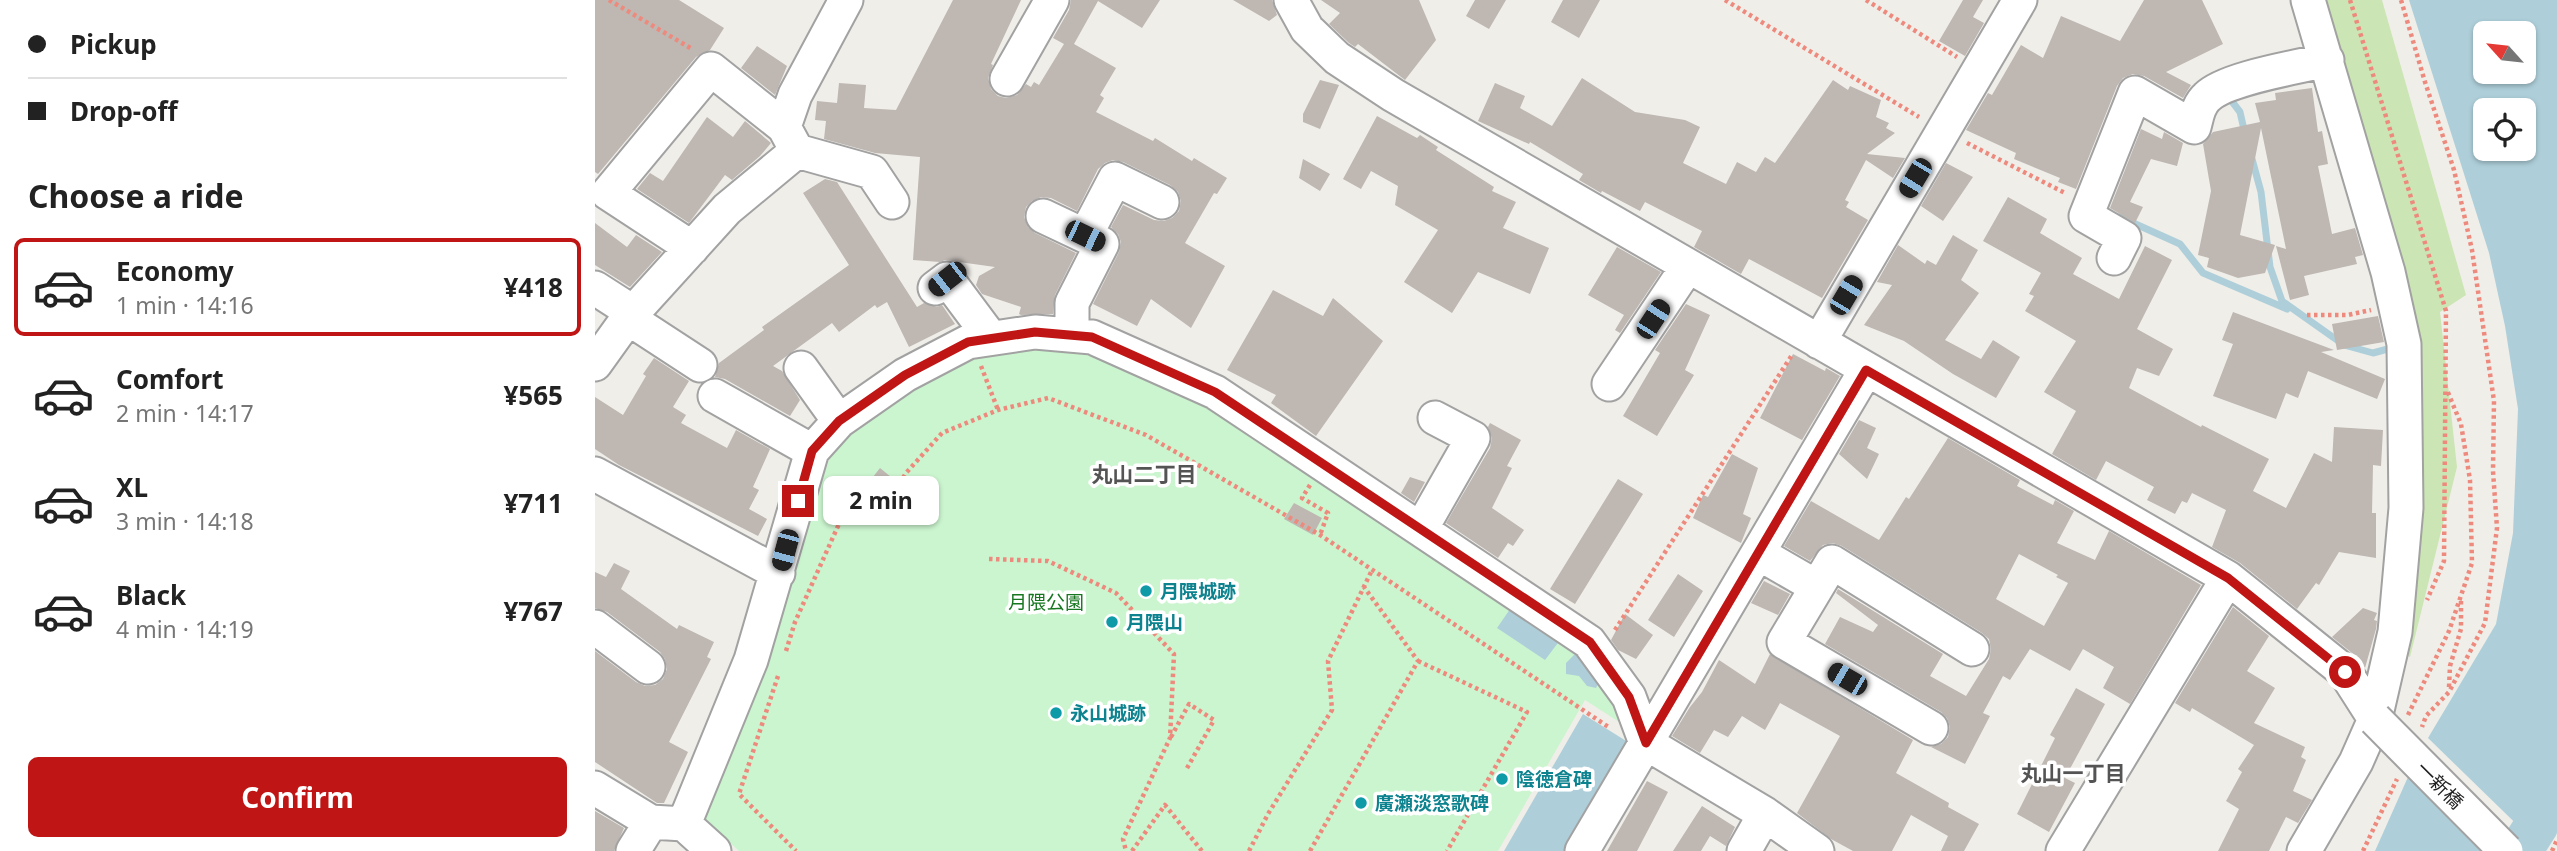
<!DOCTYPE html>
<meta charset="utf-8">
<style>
body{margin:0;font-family:"Noto Sans","Noto Sans JP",sans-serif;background:#f2f2f2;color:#222;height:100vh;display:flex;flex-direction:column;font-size:26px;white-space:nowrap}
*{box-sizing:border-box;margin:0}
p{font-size:23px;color:#767676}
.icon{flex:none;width:38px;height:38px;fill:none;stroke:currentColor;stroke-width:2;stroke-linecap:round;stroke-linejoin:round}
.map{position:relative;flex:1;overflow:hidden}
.drawer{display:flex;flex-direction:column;background:#fff;width:595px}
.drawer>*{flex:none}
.guide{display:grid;align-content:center;height:154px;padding:0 28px;background:#fff}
.needle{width:46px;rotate:297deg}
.controls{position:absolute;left:1878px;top:21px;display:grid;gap:14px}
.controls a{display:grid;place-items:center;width:63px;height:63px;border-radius:10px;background:#fff;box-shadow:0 2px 5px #0004;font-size:35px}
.end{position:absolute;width:32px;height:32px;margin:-16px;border:9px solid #bf1514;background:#fff;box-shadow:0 0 0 4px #fff}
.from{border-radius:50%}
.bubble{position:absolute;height:49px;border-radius:10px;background:#fff;box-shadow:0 2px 5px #0004;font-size:23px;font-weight:700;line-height:49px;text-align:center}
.car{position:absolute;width:21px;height:42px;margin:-21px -10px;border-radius:9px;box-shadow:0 0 5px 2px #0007;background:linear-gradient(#222 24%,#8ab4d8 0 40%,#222 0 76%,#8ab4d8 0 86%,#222 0)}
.guide b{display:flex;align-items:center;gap:24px;height:66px;font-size:26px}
.guide b+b{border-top:2px solid #e0e0e0}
.guide i{width:18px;height:18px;background:#222}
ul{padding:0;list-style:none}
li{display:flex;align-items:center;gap:21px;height:98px;margin:0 14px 10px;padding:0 14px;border:4px solid transparent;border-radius:10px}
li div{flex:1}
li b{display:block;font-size:26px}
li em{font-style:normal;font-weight:700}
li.selected{border-color:#bf1514}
li>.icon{width:63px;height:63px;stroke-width:1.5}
h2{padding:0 28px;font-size:32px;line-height:84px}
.button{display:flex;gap:14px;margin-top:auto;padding:14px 28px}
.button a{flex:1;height:80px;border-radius:10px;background:#bf1514;color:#fff;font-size:28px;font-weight:700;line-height:80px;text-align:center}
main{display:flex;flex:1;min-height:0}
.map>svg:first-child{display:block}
.grass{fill:#cce5b4}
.park{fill:#cbf5cf}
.water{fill:#aecfda;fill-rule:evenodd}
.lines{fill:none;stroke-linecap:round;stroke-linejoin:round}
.stream{stroke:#aecfda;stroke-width:7}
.river{stroke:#aecfda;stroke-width:44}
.building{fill:#beb7b2;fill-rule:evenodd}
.minor-casing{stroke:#a2a2a2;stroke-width:37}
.path{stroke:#ed8a7d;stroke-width:4.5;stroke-dasharray:3.5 3.5;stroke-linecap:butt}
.minor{stroke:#fff;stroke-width:33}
.minor-bridge-casing{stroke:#a2a2a2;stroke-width:37;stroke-linecap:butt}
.minor-bridge{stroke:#fff;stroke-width:33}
.route{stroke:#bf1514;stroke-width:9}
.culture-dot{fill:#0f9aa8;stroke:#fff;stroke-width:2.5}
.labels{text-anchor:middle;stroke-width:7;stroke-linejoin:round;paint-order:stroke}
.culture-label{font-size:19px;font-weight:bold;fill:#0d838f;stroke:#fff;text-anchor:start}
.park-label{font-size:19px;fill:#177720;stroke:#fff}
.street-label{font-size:19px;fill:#212121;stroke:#fff}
.neighbourhood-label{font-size:21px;font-weight:bold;fill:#545454;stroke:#fff}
</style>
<main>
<section class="drawer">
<div class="guide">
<b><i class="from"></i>Pickup</b>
<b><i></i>Drop-off</b>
</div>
<h2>Choose a ride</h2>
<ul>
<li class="selected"><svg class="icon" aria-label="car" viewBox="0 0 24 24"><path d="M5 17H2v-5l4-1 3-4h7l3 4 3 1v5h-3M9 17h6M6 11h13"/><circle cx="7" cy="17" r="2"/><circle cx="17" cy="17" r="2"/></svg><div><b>Economy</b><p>1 min · 14:16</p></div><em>¥418</em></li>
<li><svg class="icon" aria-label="car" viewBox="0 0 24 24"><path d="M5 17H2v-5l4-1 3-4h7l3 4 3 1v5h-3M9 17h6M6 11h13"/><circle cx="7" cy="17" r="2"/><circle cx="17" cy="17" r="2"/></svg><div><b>Comfort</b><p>2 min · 14:17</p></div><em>¥565</em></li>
<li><svg class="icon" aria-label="car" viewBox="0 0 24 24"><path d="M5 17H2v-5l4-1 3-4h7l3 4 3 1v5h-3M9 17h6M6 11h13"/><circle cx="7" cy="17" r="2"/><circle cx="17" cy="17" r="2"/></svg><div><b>XL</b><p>3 min · 14:18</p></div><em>¥711</em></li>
<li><svg class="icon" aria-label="car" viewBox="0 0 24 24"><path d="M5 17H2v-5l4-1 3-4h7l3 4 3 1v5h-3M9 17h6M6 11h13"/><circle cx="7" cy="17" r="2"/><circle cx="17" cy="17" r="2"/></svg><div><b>Black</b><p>4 min · 14:19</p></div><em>¥767</em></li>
</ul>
<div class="button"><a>Confirm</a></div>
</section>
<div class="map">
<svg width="1962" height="851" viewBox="0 0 1962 851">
<rect width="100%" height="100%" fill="#f0eee9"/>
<path class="grass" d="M1721 0H1787L1871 295 1845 312 1862 467 1815 657 1803 651 1812 321Z"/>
<path class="park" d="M474 343 624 407 990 648 1038 731 990 700 903 851H144L101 811 165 667 235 457 265 422 366 359Z"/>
<path class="water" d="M1814 0H1962V815L1945 847 1833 738 1901 624 1918 533 1923 409 1910 326 1894 253ZM1928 33V72H1890V33ZM1928 110V149H1890V110Z
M922 599 972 631 950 660 902 628Z
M979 655H991L1006 678 1001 688 992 686 984 676 971 674V663Z
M988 714 1036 744 974 851H909Z
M1817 768 1894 851H1780Z"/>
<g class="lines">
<path class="stream" d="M1632 95 1645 112 1650 134
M1657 159 1666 192 1675 267 1687 301 1749 345 1778 353 1800 347
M1525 217 1585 244 1608 273 1692 309"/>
<path class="river" d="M1925 851 1941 826 1962 779"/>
</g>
<path class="building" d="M0 0H84L129 28 115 50 101 57 3 174 0 172Z
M358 0H426L396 64 398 65 393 78 396 89 403 96 411 98 422 95 431 84 436 87 439 82 444 85 469 44 458 38 474 10 476 0H565L547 28 503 1 479 44 521 68 505 95 509 98 501 112 558 141 560 138 597 161 599 158 632 178 622 194 619 193 590 243 630 266 596 328 556 299 542 326 498 304 524 252 526 242 523 234 516 227 528 205 559 220 569 221 577 218 584 211 586 201 583 192 575 185 528 162 518 160 510 163 503 169 482 211 456 198 446 197 437 201 431 207 429 217 433 227 440 233 481 253 460 295 458 314 426 315 424 314 426 307 387 294 381 285 384 276 400 267 350 260 345 262 318 260 325 157 280 153 229 139 231 121 220 120 222 101 242 103 244 83 271 85 269 108 301 110Z
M638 0H677L682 15 674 21Z
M726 0H824L841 40 810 80 763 44 760 47 754 43 734 24 745 13Z
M880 0H911L894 29 871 16Z
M968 0H1005L984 38 956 22Z
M1368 0H1388L1378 17 1389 23 1370 56 1344 41Z
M1549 0H1607L1628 44 1571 72 1596 85 1588 98 1549 76 1538 74 1528 78 1522 86 1481 189 1463 182 1465 178 1419 159 1421 153 1371 130 1393 93 1397 95 1426 45 1448 58 1466 16 1525 41Z
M162 46 192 66 180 95 146 68Z
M987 78 1040 112 1090 120 1105 127 1088 163 1131 184 1142 162 1161 172 1170 157 1180 163 1238 80 1253 90 1255 86 1286 100 1281 117 1294 123 1291 128 1300 133 1272 154 1310 158 1298 178 1271 160 1250 200 1254 202 1251 207 1273 220 1227 298 1154 259 1146 274 1099 247 1107 231 1050 202 1045 211 1007 191 1006 193 984 180 988 174 935 142 934 144 883 121 900 83 930 96 925 108 957 126Z
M725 80 744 85 725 129 708 122V114Z
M1717 88 1723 132 1727 131 1733 164 1723 166 1737 234 1760 228 1768 255 1760 257 1762 264 1709 276 1714 295 1695 300 1681 246 1691 249 1666 128 1645 235 1680 245 1670 273 1643 278 1612 267 1614 258 1603 255 1616 191 1608 144 1618 132 1665 122 1660 103 1681 100 1680 93Z
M782 116 822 138 825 135 843 147 841 150 899 187 897 191 921 202 908 228 954 248 935 294 883 272 857 313 809 282 843 230 800 205 803 186 776 171 766 189 748 179Z
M112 117 138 137 150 121 176 143 165 156 137 180 130 175 94 223 42 189 55 173 68 181Z
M1546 129 1567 139 1569 132 1588 143 1582 166 1556 159 1535 202 1548 207 1540 223 1515 208Z
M708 159 735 174 725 191 704 178Z
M1351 163 1378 177 1348 221 1326 206Z
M230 179 242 182 322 307 329 303 342 307 347 305 360 324 314 347 292 302 282 308 280 305 244 332 237 323 178 366 187 371 205 400 195 416 130 379 120 377 124 363 169 330 167 327 254 265 208 193Z
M1413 197 1452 219 1445 233 1487 258 1478 274 1524 299 1550 246 1577 260 1542 329 1578 349 1564 376 1542 368 1534 388 1606 427 1607 425 1674 459 1658 491 1691 508 1719 453 1737 462 1739 427 1788 430 1786 466 1778 465 1777 513H1781V558L1744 552 1724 585 1721 583 1702 609 1645 563 1617 547 1631 510 1597 493 1592 503 1587 501 1580 514 1552 500 1559 487 1511 461 1501 480 1457 454 1481 411 1449 392 1481 341 1430 311 1439 296 1434 294 1446 273 1388 241Z
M0 223 32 247 41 235 67 252 35 287 0 265Z
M1358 235 1383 250 1366 280 1384 293 1350 340 1386 359 1398 340 1425 357 1401 398 1358 374 1309 341 1269 325 1297 285 1282 282 1303 245 1330 264 1332 260 1341 265Z
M1022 247 1066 272 1025 333 1020 330 1029 315 993 295Z
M678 290 728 316 738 298 788 341 721 436 676 403 681 395 632 370Z
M1091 304 1115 315 1090 370 1099 375 1062 436 1028 416 1065 353 1060 350Z
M1638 312 1739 350 1726 352 1790 379 1782 399 1713 371 1703 398 1691 393 1681 419 1618 396 1638 344 1627 340Z
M1783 316 1789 342 1742 350 1737 324Z
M1198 354 1230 371 1231 368 1245 376 1207 440 1165 418Z
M59 358 94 381 78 407 91 415 86 423 132 448 141 430 175 449 158 487 164 490 154 509 172 519 163 536 24 465 0 449V397L28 415 51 376 48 374Z
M1264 420 1281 428 1272 448 1284 454 1272 479 1244 454Z
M895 423 926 440 912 466 917 468 897 508 929 530 918 546 913 543 903 558 851 523 895 448 897 438 893 427Z
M1353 438 1425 480 1422 486 1458 505 1460 500 1479 511 1462 543 1500 560 1514 531 1606 585 1535 704 1508 688 1519 667 1488 649 1475 671 1435 649 1415 680 1408 676 1388 713 1395 716 1370 764 1336 747 1346 744 1353 737 1355 727 1352 718 1346 712 1230 644 1245 617 1278 632 1283 625 1241 593 1243 589 1348 654 1335 676 1371 696 1394 659 1396 649 1394 639 1387 633 1247 546 1238 543 1228 545 1215 561 1189 546 1216 501 1284 540 1311 497 1314 499ZM1424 554 1463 575 1461 577 1473 583 1449 626 1401 599Z
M1137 454 1163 468 1148 514 1156 518 1146 543 1098 518 1108 495 1113 497Z
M285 468 328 503 319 515 274 482Z
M815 477 830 482 819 502 806 493Z
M1023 479 1048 494 980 604 955 589Z
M699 503 727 518 718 535 689 519Z
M19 563 35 571 26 589 82 629 84 625 119 642 112 657 116 659 74 742 93 752 69 803H62L0 762V651L41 682 50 686 60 685 68 679 72 669 70 659 65 652 12 612 0 608V572L11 577Z
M1083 574 1108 591 1079 637 1053 620Z
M1169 581 1195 594 1183 615 1156 603Z
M1638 607 1674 636 1652 671 1680 688 1659 723 1710 747 1706 757 1711 760 1698 791 1717 800 1703 823 1691 817 1674 851H1623L1644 809 1631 801 1647 772 1643 769 1659 745 1597 708 1595 712 1580 703Z
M1768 608 1782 613 1779 620 1782 621 1781 629 1770 668 1762 657 1737 637Z
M1030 614 1058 635 1041 659 1023 650 1016 640Z
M1175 654 1318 740 1301 773 1354 803 1353 807 1384 824 1369 851H1346L1353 836 1316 815 1297 851H1258L1236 839 1202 813 1245 736 1185 703 1170 730 1147 716 1133 737 1119 730 1105 753 1077 736 1095 707 1107 692 1124 660 1160 684Z
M1481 688 1510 704 1470 778 1480 783 1454 832 1422 814 1460 738 1455 735Z
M1052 781 1073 792 1042 851H1012Z
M1107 806 1140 827 1131 846 1115 836 1106 851H1078Z
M0 811 29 828 19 851H0Z"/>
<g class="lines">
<g class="minor-casing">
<path id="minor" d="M696 0 712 29 742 58 798 95 1633 578 1750 672 1780 719
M412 79 457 0
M202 151 277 172 297 202
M448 216 507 244 477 303V335
M490 236 520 179 567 202
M97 248 13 193 116 69 189 127
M1519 258 1529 238 1491 216 1540 93 1599 127C1602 116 1603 105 1612 97 1631 78 1704 67 1732 60
M0 288 39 313
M340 288 352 279 396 338
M33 318 105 365
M1224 342 1425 0
M0 364 33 318 132 209 202 151 189 127 200 95 251 0
M206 368 244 421
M1014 384 1093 266
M120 396 217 451
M0 474 183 573
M826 529 878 438 840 418
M1163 553 1222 587
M0 627 53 667
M1336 728 1189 642 1237 562 1377 649
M0 788 56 822 89 824
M38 851 56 822
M119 851 89 824 156 660 217 451 244 421 310 375 373 342 440 332 497 337 620 392 994 642 1034 697 1051 743 1170 814 1222 851
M987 851 1271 370
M1149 851 1170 814
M1468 851 1633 578
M1709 851 1761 762 1780 719 1800 632 1811 508 1809 344 1793 272 1713 0"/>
</g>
<path class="path" d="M14 0 97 49
M1130 0 1324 117
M1271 0 1362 57
M1755 0 1851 311 1849 561 1832 600
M1806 0 1830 82 1859 170 1877 250 1899 401 1898 471 1902 528 1890 623 1854 692 1831 716 1827 727
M1372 143 1470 193
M1712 315H1753L1776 310
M386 366 403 410
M715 485 707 498 733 513 725 535
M394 559 453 561 521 593 579 654 575 738 528 839 531 851
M1020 630 1197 355
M191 651 200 622 252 506 283 518 311 473 347 433 403 410 453 398 551 435 725 535 1015 728
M823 661 932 712 852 851
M183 676 144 794 201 851
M1854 687 1855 666 1866 629V600
M1813 715 1854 631 1877 563 1875 480 1866 424 1852 390
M576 737 594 704 619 720 591 770
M537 851 570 805 607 851
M654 851 673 814 737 710 733 661 777 570
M715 851 823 661 769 587
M1768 851 1802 779
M1957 851 1962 840"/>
<use href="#minor" class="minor"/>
<g class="minor-bridge-casing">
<path id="minor-bridge" d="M1780 719 1911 851"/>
</g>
<use href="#minor-bridge" class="minor-bridge"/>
</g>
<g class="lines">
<path class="route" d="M203 501 217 451 244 421 310 375 373 342 440 332 497 337 620 392 995 642 1034 697 1051 743 1271 370 1633 578 1750 672"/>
</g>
<g class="culture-dot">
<circle cx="551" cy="591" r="7"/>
<circle cx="517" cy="622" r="7"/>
<circle cx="461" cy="713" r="7"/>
<circle cx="907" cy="779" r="7"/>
<circle cx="766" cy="803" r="7"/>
</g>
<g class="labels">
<g class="culture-label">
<text x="565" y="598">月隈城跡</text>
<text x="531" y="629">月隈山</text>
<text x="475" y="720">永山城跡</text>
<text x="921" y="786">陰徳倉碑</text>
<text x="780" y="810">廣瀬淡窓歌碑</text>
</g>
<g class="park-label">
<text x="451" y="609">月隈公園</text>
</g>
<g class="street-label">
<text transform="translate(1845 785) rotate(45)" y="7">一新橋</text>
</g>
<g class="neighbourhood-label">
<text x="549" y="482">丸山二丁目</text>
<text x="1478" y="781">丸山一丁目</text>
</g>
</g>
</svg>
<div class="controls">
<a><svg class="needle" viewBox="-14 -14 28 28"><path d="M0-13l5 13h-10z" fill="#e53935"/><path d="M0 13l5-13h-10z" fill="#767676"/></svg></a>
<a><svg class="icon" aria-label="locate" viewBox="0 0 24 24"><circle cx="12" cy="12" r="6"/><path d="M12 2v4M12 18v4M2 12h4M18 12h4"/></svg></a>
</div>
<i class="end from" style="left:1750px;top:672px"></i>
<i class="end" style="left:203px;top:501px"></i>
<div class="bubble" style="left:228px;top:476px;width:116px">2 min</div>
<i class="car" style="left:1320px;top:178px;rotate:211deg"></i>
<i class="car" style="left:490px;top:236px;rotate:116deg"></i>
<i class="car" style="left:352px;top:279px;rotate:232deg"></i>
<i class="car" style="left:1251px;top:295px;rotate:31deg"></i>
<i class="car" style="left:1058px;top:319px;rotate:33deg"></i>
<i class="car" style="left:190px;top:550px;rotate:195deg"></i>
<i class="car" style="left:1252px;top:679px;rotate:300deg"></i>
</div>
</main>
